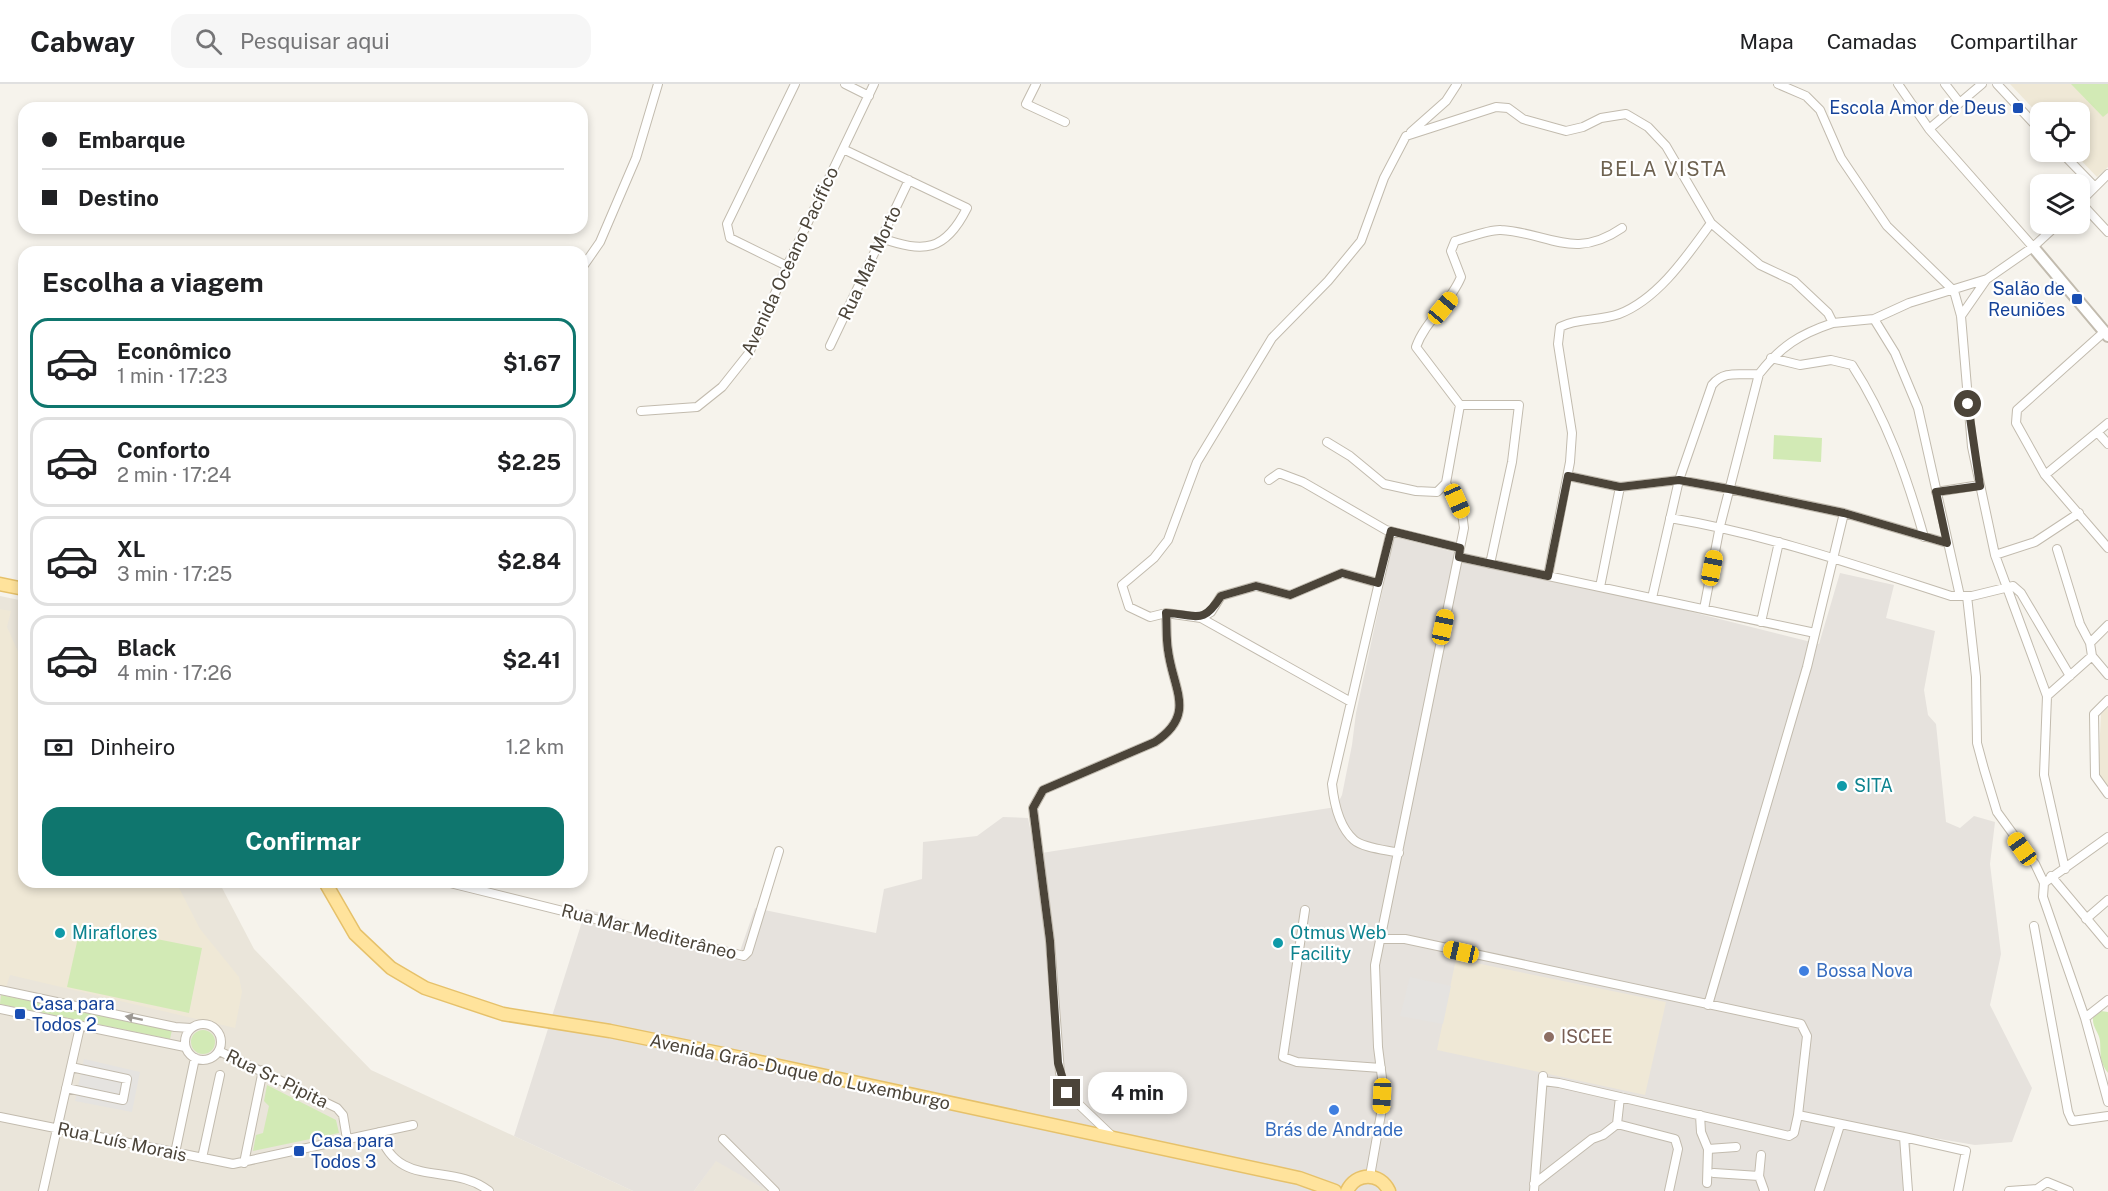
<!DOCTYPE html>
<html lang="pt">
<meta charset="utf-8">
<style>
body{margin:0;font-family:"Public Sans",sans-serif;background:#f6f6f6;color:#202124;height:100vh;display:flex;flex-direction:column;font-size:22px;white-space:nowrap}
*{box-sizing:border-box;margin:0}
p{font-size:20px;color:#757577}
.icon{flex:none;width:33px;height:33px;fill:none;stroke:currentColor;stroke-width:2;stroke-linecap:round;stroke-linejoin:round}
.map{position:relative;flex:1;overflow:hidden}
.panel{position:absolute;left:18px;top:162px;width:570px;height:642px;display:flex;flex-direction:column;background:#fff;border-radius:18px;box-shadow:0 3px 9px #0003}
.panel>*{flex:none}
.hud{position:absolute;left:18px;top:18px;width:570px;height:132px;border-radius:18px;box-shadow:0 3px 9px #0003;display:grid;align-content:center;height:132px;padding:0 24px;background:#fff}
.buttons{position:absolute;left:2030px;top:18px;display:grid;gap:12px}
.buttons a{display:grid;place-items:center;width:60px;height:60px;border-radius:12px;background:#fff;box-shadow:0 3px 9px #0003;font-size:30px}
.end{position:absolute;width:27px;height:27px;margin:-14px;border:8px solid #4b4439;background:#fff;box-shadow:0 0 0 3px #fff}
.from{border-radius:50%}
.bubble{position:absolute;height:42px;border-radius:18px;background:#fff;box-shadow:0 3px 9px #0003;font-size:20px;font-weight:700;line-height:42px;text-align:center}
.car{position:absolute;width:18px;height:36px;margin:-18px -9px;border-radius:8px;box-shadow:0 0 4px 2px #0007;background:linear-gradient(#f5c518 24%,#345 0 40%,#f5c518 0 76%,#345 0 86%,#f5c518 0)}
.hud b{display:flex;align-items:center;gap:21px;height:57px;font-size:22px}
.hud b+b{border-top:2px solid #e0e0e0}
.hud i{width:15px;height:15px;background:#202124}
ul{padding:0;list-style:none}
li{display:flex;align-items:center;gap:18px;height:90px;margin:0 12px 9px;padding:0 12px;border:3px solid #e0e0e0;border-radius:18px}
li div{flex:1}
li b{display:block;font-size:22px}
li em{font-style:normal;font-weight:700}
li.selected{border-color:#0f766e}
li>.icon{width:54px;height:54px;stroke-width:1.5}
h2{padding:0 24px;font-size:27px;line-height:72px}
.pay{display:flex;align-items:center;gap:15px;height:66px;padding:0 24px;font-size:22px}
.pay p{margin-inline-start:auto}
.action{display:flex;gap:12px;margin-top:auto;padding:12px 24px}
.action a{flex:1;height:69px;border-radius:18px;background:#0f766e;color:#fff;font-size:24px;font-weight:700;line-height:69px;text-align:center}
header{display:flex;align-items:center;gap:36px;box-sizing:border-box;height:84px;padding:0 30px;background:#fff;border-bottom:2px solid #e0e0e0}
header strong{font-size:28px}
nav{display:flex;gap:33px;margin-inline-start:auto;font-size:21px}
.search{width:420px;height:54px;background:#f6f6f6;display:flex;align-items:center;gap:15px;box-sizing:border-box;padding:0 21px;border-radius:18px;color:#757577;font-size:22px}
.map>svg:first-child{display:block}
.residential{fill:#eae5da}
.industrial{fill:#e6e2dd}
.education{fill:#efe8d6}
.green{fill:#d2eab5}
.parking{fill:#e5e3e0}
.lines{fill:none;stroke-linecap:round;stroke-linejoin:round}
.minor-casing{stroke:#c2bbae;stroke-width:10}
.tertiary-casing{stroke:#c2bbae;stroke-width:14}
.primary-casing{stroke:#e6c16a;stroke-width:15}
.minor{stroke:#fff;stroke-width:8}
.tertiary{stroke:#fff;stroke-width:10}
.primary{stroke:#ffe39c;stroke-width:12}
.oneway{fill:#9c9892}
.route{stroke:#4b4439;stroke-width:8}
.transit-dot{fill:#1a4fb4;stroke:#fff;stroke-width:2}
.culture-dot{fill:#0f9aa8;stroke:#fff;stroke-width:2}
.shop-dot{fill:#3f7fe0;stroke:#fff;stroke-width:2}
.education-dot{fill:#8d6e63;stroke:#fff;stroke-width:2}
.labels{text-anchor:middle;stroke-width:4.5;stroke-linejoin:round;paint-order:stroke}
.transit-label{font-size:18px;fill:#164399;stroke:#fff;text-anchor:end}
.street-label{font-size:18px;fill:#4b4439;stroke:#fff}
.culture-label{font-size:18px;fill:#0d838f;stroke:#fff;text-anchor:start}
.shop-label{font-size:18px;fill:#366cbe;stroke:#fff;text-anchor:start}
.education-label{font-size:18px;fill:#785e54;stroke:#fff;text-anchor:start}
.neighbourhood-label{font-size:20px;letter-spacing:1.5px;fill:#6e6250;stroke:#fff}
</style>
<header>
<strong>Cabway</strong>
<div class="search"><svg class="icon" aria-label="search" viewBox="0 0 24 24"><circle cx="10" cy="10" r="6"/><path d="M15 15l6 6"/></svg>Pesquisar aqui</div>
<nav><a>Mapa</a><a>Camadas</a><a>Compartilhar</a></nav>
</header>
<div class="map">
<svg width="2108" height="1107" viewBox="0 0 2108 1107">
<rect width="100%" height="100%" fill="#f6f3ec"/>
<path class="residential" d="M0 512 24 517V798H219L254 865 371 986 633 1107H0Z
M716 1076 768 1107H694Z"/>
<path class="industrial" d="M1394 453 1819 560 1840 489 1894 501 1886 534 1935 547 1924 606 1928 631 1936 640 1946 738 1960 744 1974 732 1995 738 1990 780 2001 870 1990 921 2032 1004 2012 1058 1975 1061 1910 1050 1912 1107H768L716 1077 694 1107H633L514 1052 586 825 740 867 755 824 876 849 884 805 922 795 923 758 977 752 1003 733 1028 734 1035 770 1336 723 1342 711 1352 661 1356 629Z"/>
<path class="education" d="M2010 0H2108V83L2097 93 2073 68H2079V28H2040V32Z
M0 525 11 527 7 543 20 572 24 620 18 761 24 757V798H176L200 845 239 893 242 908 235 944 10 891 6 903 0 902Z
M2108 623V702L2098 691 2101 630Z
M1456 875 1666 918 1645 1011 1437 966Z"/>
<path class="green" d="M2071 0H2108V29L2103 33Z
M1774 351 1822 354 1821 378 1773 375Z
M81 840 202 864 189 929 67 903Z
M1 911 172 946 170 955 0 920Z
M2101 927 2108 928V989C2099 977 2101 970 2100 957 2099 948 2092 943 2093 934Z
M191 958a12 12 0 1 1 24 0a12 12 0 1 1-24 0Z
M267 1001 336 1036 339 1049 253 1067 256 1051 263 1049 269 1022 264 1017Z"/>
<path class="parking" d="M1410 893 1451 902 1443 940 1400 932Z
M84 975 140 988 132 1028 75 1017Z"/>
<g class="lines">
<g class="minor-casing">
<path id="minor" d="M845 0 869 12
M1036 0 1026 20 1065 38
M1778 0 1806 12 1820 26 1841 74 1887 142 1954 207 1961 232 1972 363 1995 471 2047 612 2044 691 2065 785
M1898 0 1929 45 2033 163
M1945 0 1959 18
M1997 0 2040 46
M1929 45 1982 0
M1411 48 1446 17 1457 0
M843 65 967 124C945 168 924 169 881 154
M2061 68 2095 103
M2080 118 2108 148
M2079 119 2108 90
M787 182 730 154 727 140 795 0
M582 184 600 158 636 74 658 0
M1961 232 1986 196
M1874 235 1895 269 1918 324 1960 512
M2104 248 2017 326 2016 339 2045 391 2108 464
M830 262 909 96
M1771 274 1800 281 1831 276 1852 281C1886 333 1907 393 1924 453
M1460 321H1519L1512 378 1490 480
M641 327 697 323 722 303 749 269 787 182 874 0
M2098 349 2108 360
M1327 358 1350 372 1384 400 1416 407 1437 408 1446 399
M2045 391 2108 339
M1568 392 1620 403 1679 396 1729 405 1844 429 1947 459
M1269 396 1279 389 1303 398 1386 446 1460 464 1375 881 1378 963 1382 994 1381 1030 1370 1092
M1936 408 1980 401
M1670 434C1766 450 1858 482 1951 512H1972L2013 502 2021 509 2070 592
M1391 447 1332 700C1334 719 1339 743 1354 756 1363 764 1387 766 1399 769
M1460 464 1464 444 1462 429 1446 399 1460 321 1416 263C1425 237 1450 220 1461 193L1451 167 1455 157C1467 154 1490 145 1501 146 1549 149 1574 177 1622 144
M2057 465 2080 540 2090 559
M1995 471 2035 458 2079 429
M1459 473 1815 549
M1548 492 1570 378 1572 349 1558 260 1560 243C1577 234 1600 237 1619 230 1658 215 1687 172 1711 139
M1378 499 1342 489 1290 511 1256 502 1221 512 1211 528 1201 534 1166 529 1150 533 1129 523 1122 501 1154 474 1168 456 1197 378 1272 254 1328 197 1361 157 1384 94 1406 52 1496 23 1508 24 1523 35 1566 47 1583 43 1601 34 1626 30 1648 43 1666 62 1711 139 1760 181 1794 197 1828 229 1833 239 1874 235 1909 219 1987 195 2033 163 2058 140
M1600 503 1620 403
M1967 512 1976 593 1977 659 1984 685 1997 728 2035 780 2044 799
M1652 514 1679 396 1712 301C1725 285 1741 292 1759 290
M1704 525 1720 442 1759 290C1781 262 1800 250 1833 239
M1201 534 1351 618
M1761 538 1779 458
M2092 572 2108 591
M2047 612 2092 572 2090 559 2108 541
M2108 616 2094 630 2095 692 2108 710
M2108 753 2044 799 2043 813 2085 934 2108 1018
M2051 792 2108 860
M446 798 744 872 748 868 779 767
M1305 826 1283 973 1297 978 1381 984
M2086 835 2108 816
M2034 842 2068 1028 2072 1037 2108 1032
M1382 855H1405L1801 940 1807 952 1798 1031 1904 1053 1908 1107
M0 906 175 943 191 944
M1708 921 1807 583 1844 429
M0 925 185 963
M2085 934 2108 916
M185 958a18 18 0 1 1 36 0a18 18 0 1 1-36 0Z
M219 967 337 1024 343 1031 347 1055
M1543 997 1559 999 1789 1052 1794 1049 1798 1031
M66 1004 123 1016 127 995 71 983
M1700 1031 1701 1048 1708 1065 1707 1099
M0 1033 233 1080 413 1041
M1617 1040 1675 1055 1678 1065 1669 1107
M379 1048C398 1107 451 1077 489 1107
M1112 1052 1067 1009 1060 989 1050 857 1033 724 1043 706 1155 658C1197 630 1173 606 1168 566 1166 554 1167 541 1166 529
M1904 1053 1966 1067 1958 1107
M723 1055 775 1107
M1708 1065 1736 1063
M175 1069 195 974
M1761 1071 1759 1092 1764 1106
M202 1074 220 991
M244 1079 263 986
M1714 1089 1759 1092
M1534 1100 1592 1055 1603 1051 1617 1040 1620 1013
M43 1107 80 943
M1534 1107 1543 992
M1819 1107 1840 1041
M2009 1107 2037 1105 2047 1098 2069 1107"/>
</g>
<g class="tertiary-casing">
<path id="tertiary" d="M2033 163 2108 252"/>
</g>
<g class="primary-casing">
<path id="primary" d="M0 500 24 505
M325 798 355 850 391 884 425 904 503 930 610 947 718 969 1299 1094 1335 1107
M1347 1107C1356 1088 1380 1088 1389 1107"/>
</g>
<use href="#minor" class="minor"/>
<use href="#tertiary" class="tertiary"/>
<use href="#primary" class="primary"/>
</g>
<defs><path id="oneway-solid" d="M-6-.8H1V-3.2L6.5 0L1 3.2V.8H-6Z" transform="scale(1.5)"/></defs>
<use class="oneway" href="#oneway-solid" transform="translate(134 934) rotate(-168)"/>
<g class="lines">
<path class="route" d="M1067 1009 1058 979 1050 857 1033 724 1043 706 1155 658C1197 630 1173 606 1168 566 1166 554 1167 541 1166 529 1197 530 1202 542 1221 512L1256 502 1290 511 1342 489 1378 499 1391 447 1460 464 1459 473 1548 492 1568 392 1620 403 1679 396 1729 405 1844 429 1947 459 1936 408 1980 402 1968 320"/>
</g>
<g class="transit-dot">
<rect x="2012" y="18" width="12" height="12" rx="3"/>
<rect x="2071" y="209" width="12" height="12" rx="3"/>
<rect x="14" y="924" width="12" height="12" rx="3"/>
<rect x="293" y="1061" width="12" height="12" rx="3"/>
</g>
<g class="culture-dot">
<circle cx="1842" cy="702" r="6"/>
<circle cx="60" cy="849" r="6"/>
<circle cx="1278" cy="859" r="6"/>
</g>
<g class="shop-dot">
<circle cx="1804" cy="887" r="6"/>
<circle cx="1334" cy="1026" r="6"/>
</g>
<circle class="education-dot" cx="1549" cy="953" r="6"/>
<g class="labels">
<g class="transit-label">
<text x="2006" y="30">Escola Amor de Deus</text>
<text x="2065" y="211">Salão de<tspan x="2065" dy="21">Reuniões</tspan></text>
<text x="32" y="926" text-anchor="start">Casa para<tspan x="32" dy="21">Todos 2</tspan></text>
<text x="311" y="1063" text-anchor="start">Casa para<tspan x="311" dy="21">Todos 3</tspan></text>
</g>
<g class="street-label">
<text transform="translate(790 177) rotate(-65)" y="6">Avenida Oceano Pacífico</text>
<text transform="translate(870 179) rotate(-65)" y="6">Rua Mar Morto</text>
<text transform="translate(649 848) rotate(14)" y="6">Rua Mar Mediterâneo</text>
<text transform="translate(800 988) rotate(12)" y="6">Avenida Grão-Duque do Luxemburgo</text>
<text transform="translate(277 995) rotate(26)" y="6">Rua Sr. Pipita</text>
<text transform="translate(122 1058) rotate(12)" y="6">Rua Luís Morais</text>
</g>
<g class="culture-label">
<text x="1854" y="708">SITA</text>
<text x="72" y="855">Miraflores</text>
<text x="1290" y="855">Otmus Web<tspan x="1290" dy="21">Facility</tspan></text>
</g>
<g class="shop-label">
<text x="1816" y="893">Bossa Nova</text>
<text x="1334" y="1052" text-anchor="middle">Brás de Andrade</text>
</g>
<g class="education-label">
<text x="1561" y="959">ISCEE</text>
</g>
<g class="neighbourhood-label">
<text x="1664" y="92">BELA VISTA</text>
</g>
</g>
</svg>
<div class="buttons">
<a><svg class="icon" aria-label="locate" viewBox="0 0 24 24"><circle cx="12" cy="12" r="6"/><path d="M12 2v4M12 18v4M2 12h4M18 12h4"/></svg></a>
<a><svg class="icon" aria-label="layers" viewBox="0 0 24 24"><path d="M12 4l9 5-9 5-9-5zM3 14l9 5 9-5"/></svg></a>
</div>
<i class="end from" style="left:1968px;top:320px"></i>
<i class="end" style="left:1067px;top:1009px"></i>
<div class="bubble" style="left:1088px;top:988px;width:99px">4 min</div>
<i class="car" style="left:1443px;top:224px;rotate:40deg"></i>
<i class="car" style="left:1457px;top:417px;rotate:156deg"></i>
<i class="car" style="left:1712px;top:484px;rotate:11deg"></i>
<i class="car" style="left:1443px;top:543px;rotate:12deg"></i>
<i class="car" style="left:2022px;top:765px;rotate:325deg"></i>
<i class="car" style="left:1461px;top:868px;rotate:283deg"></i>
<i class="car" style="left:1382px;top:1012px;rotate:183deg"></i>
<div class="hud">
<b><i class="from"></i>Embarque</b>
<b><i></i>Destino</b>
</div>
<section class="panel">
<h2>Escolha a viagem</h2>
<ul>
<li class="selected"><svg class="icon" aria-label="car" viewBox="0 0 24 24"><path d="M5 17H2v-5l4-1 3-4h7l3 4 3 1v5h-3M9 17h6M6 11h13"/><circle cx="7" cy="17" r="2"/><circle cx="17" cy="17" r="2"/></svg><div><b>Econômico</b><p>1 min · 17:23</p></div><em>$1.67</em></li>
<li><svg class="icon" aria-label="car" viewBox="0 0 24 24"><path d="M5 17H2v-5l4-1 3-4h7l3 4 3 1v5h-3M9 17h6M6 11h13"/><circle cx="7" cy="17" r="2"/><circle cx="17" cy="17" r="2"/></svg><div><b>Conforto</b><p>2 min · 17:24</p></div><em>$2.25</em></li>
<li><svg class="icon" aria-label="car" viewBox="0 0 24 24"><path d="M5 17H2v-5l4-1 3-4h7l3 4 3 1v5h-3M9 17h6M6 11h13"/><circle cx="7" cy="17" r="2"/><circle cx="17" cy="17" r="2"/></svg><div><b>XL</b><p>3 min · 17:25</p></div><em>$2.84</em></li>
<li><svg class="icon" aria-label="car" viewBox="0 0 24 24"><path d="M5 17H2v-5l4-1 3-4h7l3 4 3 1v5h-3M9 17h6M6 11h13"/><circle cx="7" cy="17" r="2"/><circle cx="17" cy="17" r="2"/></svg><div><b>Black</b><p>4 min · 17:26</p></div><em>$2.41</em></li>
</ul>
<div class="pay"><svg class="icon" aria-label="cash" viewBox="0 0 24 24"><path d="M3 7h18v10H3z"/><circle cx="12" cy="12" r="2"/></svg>Dinheiro<p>1.2 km</p></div>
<div class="action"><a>Confirmar</a></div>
</section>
</div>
